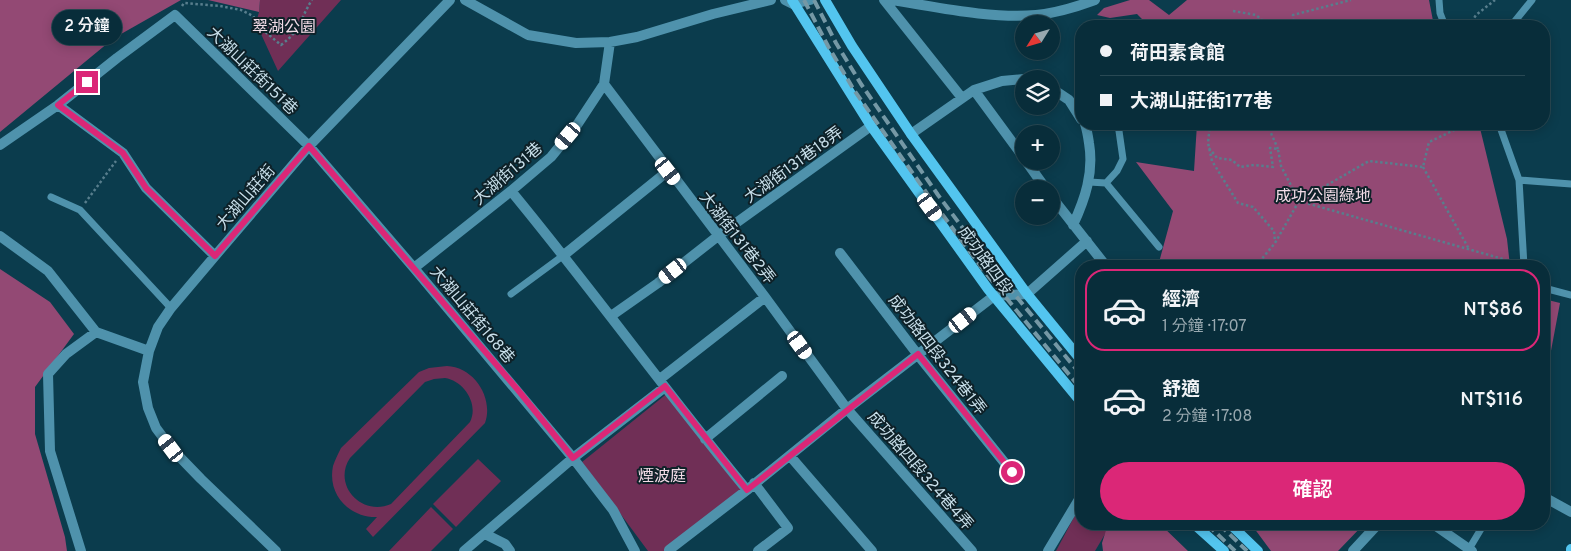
<!DOCTYPE html>
<html lang="zh-TW">
<meta charset="utf-8">
<style>
body{margin:0;font-family:Overpass,"Noto Sans TC",sans-serif;background:#113542;color:#f1f3f6;height:100vh;display:flex;flex-direction:column;font-size:19px;white-space:nowrap}
*{box-sizing:border-box;margin:0}
p{font-size:16px;color:#98a8af}
.icon{flex:none;width:28px;height:28px;fill:none;stroke:currentColor;stroke-width:2;stroke-linecap:round;stroke-linejoin:round}
.map{position:relative;flex:1;overflow:hidden}
.sheet{position:absolute;left:1075px;top:260px;width:475px;height:270px;display:flex;flex-direction:column;background:#082d3a;border-radius:20px;box-shadow:0 2px 12px #0003,0 0 0 1px #294954}
.sheet>*{flex:none}
.top-card{position:absolute;left:1075px;top:20px;width:475px;height:110px;border-radius:20px;box-shadow:0 2px 12px #0003,0 0 0 1px #294954;display:grid;align-content:center;height:110px;padding:0 25px;background:#082d3a}
.needle{width:32px;rotate:233deg}
.fabs{position:absolute;left:1015px;top:15px;display:grid;gap:10px}
.fabs a{display:grid;place-items:center;width:45px;height:45px;border-radius:50%;background:#082d3a;box-shadow:0 2px 12px #0003,0 0 0 1px #294954;font-size:25px}
.end{position:absolute;width:22px;height:22px;margin:-11px;border:6px solid #db2777;background:#fff;box-shadow:0 0 0 2px #fff}
.from{border-radius:50%}
.bubble{position:absolute;height:35px;border-radius:18px;background:#082d3a;box-shadow:0 2px 12px #0003,0 0 0 1px #294954;font-size:16px;font-weight:600;line-height:35px;text-align:center}
.car{position:absolute;width:15px;height:30px;margin:-15px -8px;border-radius:6px;box-shadow:0 0 4px 1px #0007;background:linear-gradient(#fff 24%,#345 0 40%,#fff 0 76%,#345 0 86%,#fff 0)}
.top-card b{display:flex;align-items:center;gap:18px;height:48px;font-size:19px}
.top-card b+b{border-top:1px solid #294954}
.top-card i{width:12px;height:12px;background:#f1f3f6}
ul{padding:9px 0 0;list-style:none}
li{display:flex;align-items:center;gap:15px;height:82px;margin:0 10px 8px;padding:0 15px;border:2px solid transparent;border-radius:20px}
li div{flex:1}
li b{display:block;font-size:19px}
li em{font-style:normal;font-weight:600}
li.selected{border-color:#db2777}
li>.icon{width:45px;height:45px;stroke-width:1.5}
.cta{display:flex;gap:10px;margin-top:auto;padding:10px 25px}
.cta a{flex:1;height:58px;border-radius:30px;background:#db2777;color:#fff;font-size:20px;font-weight:600;line-height:58px;text-align:center}
.map>svg:first-child{display:block}
.green{fill:#702f56;fill-rule:evenodd}
.forest{fill:#934974}
.lines{fill:none;stroke-linecap:round;stroke-linejoin:round}
.path{stroke:#587e8d;stroke-width:2.5;stroke-dasharray:2.5 2.5;stroke-linecap:butt}
.lane{stroke:#4f92ac;stroke-width:7}
.street{stroke:#4f92ac;stroke-width:10}
.secondary{stroke:#53c5ef;stroke-width:10}
.rail{stroke:#7598a5;stroke-width:4;stroke-dasharray:10 5;stroke-linecap:butt}
.route{stroke:#db2777;stroke-width:6}
.labels{text-anchor:middle;stroke-width:4;stroke-linejoin:round;paint-order:stroke}
.park-label{font-size:16px;fill:#f3dce7;stroke:#0e2128}
.street-label{font-size:16px;fill:#c8dfea;stroke:#0e2128}
</style>
<div class="map">
<svg width="1571" height="551" viewBox="0 0 1571 551">
<rect width="100%" height="100%" fill="#0b3c4d"/>
<path class="green" d="M260 0H341L278 71 256 23 259 12Z
M447 366C474 367 494 398 485 423L373 537 366 529 377 517C350 518 327 495 333 466 335 460 338 454 341 448L419 372 429 368ZM445 378C464 381 479 404 470 422L391 504C362 517 332 485 350 458L425 382 434 379Z
M669 392 747 490 669 551H648L582 462Z
M478 459 501 481 456 527 433 504Z
M1081 504V524H1111L1095 551H1056Z
M431 507 453 529 431 551H389Z"/>
<path class="forest" d="M0 0H181L114 38 0 132Z
M208 0H260L259 12Z
M1130 0H1149L1169 15 1187 0H1429L1434 26H1149L1137 14 1110 18 1097 15 1104 8Z
M1197 124H1479L1507 239 1510 266H1158L1173 211 1136 162 1194 171Z
M0 269 50 302 74 334 35 387V434L65 537 67 551H0Z
M1544 299 1560 303 1544 388Z
M1108 524H1160L1188 551H1103L1102 543Z
M1251 524H1364L1338 551H1271Z"/>
<g class="lines">
<path class="path" d="M182 6 184 3 220 6 241 10 253 16 263 30 281 45C303 28 299 20 312 0
M1233 11 1256 15 1269 26
M1294 26 1293 15 1351 0
M1469 26 1476 15 1495 0
M1210 124 1208 143 1212 161 1238 203 1253 207 1274 231 1275 242
M1267 124 1278 149
M1209 148 1217 158 1232 160 1240 167 1254 165 1273 167 1270 148 1278 149 1281 166 1299 201 1510 261
M1423 167 1469 249
M85 203 116 161
M1256 266 1275 243 1299 201 1369 161 1423 167 1429 142 1467 124"/>
<path class="lane" d="M1439 0 1440 13 1445 26
M1511 26 1532 0
M1499 124 1519 180
M1089 182 1106 183 1159 247
M1106 183 1117 171 1123 159 1118 124
M51 197 80 210 171 308
M1524 266 1519 180 1571 184
M1544 288 1571 295
M511 294 564 255
M1469 549 1484 524"/>
<path class="street" d="M465 0 528 35 576 43 610 42 637 37 713 14 771 0
M785 0 793 4 810 0
M884 0 962 98
M892 0C937 7 991 19 1036 15 1057 13 1076 7 1095 0
M604 84 765 297 847 409 972 551
M1051 88 1069 100 1081 119
M974 90 1024 158
M58 105 123 153 146 188 215 256
M911 134 974 90 1002 81 1024 79
M0 145 58 105 117 58 175 15 309 146 414 268 573 458 613 510 635 551
M1026 161 1046 189
M511 191C592 289 666 392 747 490
M1051 196 1106 266
M1073 225C1085 199 1094 173 1089 143 1088 136 1087 130 1085 124
M0 236 48 271 96 332 149 351
M840 253 918 355 1012 472
M564 255 668 171
M414 268 511 191 551 157 577 125 604 84 610 42
M611 316 658 283 718 236 871 126
M660 379 765 297
M705 439 782 376
M790 456 872 551
M754 483 788 528 758 551
M1544 497 1571 512
M1433 524 1472 551
M485 534 505 544 510 551
M669 550 747 490 847 409 994 296 1027 294 1087 241
M81 551 50 451 48 374 66 354 96 332
M276 551 201 479 171 448 156 428 148 408 143 382 149 351 158 327 171 308 215 256 309 146 450 0
M464 551 573 458 665 387
M1048 551 1081 496
M1353 551 1378 524"/>
<path class="secondary" d="M792 0 871 126 988 289 1081 402
M825 0 852 46 911 134 1027 294 1081 360
M1194 524 1224 551
M1230 524 1258 551
M1571 551V549"/>
<path class="rail" d="M804 0 828 46 854 90 931 199 985 272 1081 389
M814 0 836 43 861 84 938 195 992 267 1081 375
M1207 524 1235 551
M1219 524 1247 551"/>
</g>
<g class="lines">
<path class="route" d="M87 82 58 105 123 153 146 188 215 256 309 146 518 390 573 458 665 386 747 490 918 354 1012 472"/>
</g>
<g class="labels">
<g class="park-label">
<text x="284" y="32">翠湖公園</text>
<text x="1323" y="201">成功公園綠地</text>
<text x="662" y="481">煙波庭</text>
</g>
<g class="street-label">
<text transform="translate(253 70) rotate(44)" y="6">大湖山莊街151巷</text>
<text transform="translate(793 164) rotate(-36)" y="6">大湖街131巷18弄</text>
<text transform="translate(507 173) rotate(-41)" y="6">大湖街131巷</text>
<text transform="translate(245 197) rotate(-49)" y="6">大湖山莊街</text>
<text transform="translate(738 237) rotate(52)" y="6">大湖街131巷2弄</text>
<text transform="translate(986 260) rotate(54)" y="6">成功路四段</text>
<text transform="translate(473 314) rotate(50)" y="6">大湖山莊街168巷</text>
<text transform="translate(938 354) rotate(52)" y="6">成功路四段324巷1弄</text>
<text transform="translate(921 470) rotate(49)" y="6">成功路四段324巷4弄</text>
</g>
</g>
</svg>
<div class="fabs">
<a><svg class="needle" viewBox="-14 -14 28 28"><path d="M0-13l5 13h-10z" fill="#e53935"/><path d="M0 13l5-13h-10z" fill="#98a8af"/></svg></a>
<a><svg class="icon" aria-label="layers" viewBox="0 0 24 24"><path d="M12 4l9 5-9 5-9-5zM3 14l9 5 9-5"/></svg></a>
<a>+</a>
<a>−</a>
</div>
<i class="end from" style="left:1012px;top:472px"></i>
<i class="end" style="left:87px;top:82px"></i>
<div class="bubble" style="left:52px;top:10px;width:70px">2 分鐘</div>
<i class="car" style="left:568px;top:136px;rotate:220deg"></i>
<i class="car" style="left:668px;top:171px;rotate:142deg"></i>
<i class="car" style="left:930px;top:207px;rotate:144deg"></i>
<i class="car" style="left:673px;top:271px;rotate:232deg"></i>
<i class="car" style="left:963px;top:320px;rotate:52deg"></i>
<i class="car" style="left:800px;top:345px;rotate:144deg"></i>
<i class="car" style="left:171px;top:448px;rotate:323deg"></i>
<div class="top-card">
<b><i class="from"></i>荷田素食館</b>
<b><i></i>大湖山莊街177巷</b>
</div>
<section class="sheet">
<ul>
<li class="selected"><svg class="icon" aria-label="car" viewBox="0 0 24 24"><path d="M5 17H2v-5l4-1 3-4h7l3 4 3 1v5h-3M9 17h6M6 11h13"/><circle cx="7" cy="17" r="2"/><circle cx="17" cy="17" r="2"/></svg><div><b>經濟</b><p>1 分鐘 · 17:07</p></div><em>NT$86</em></li>
<li><svg class="icon" aria-label="car" viewBox="0 0 24 24"><path d="M5 17H2v-5l4-1 3-4h7l3 4 3 1v5h-3M9 17h6M6 11h13"/><circle cx="7" cy="17" r="2"/><circle cx="17" cy="17" r="2"/></svg><div><b>舒適</b><p>2 分鐘 · 17:08</p></div><em>NT$116</em></li>
</ul>
<div class="cta"><a>確認</a></div>
</section>
</div>
